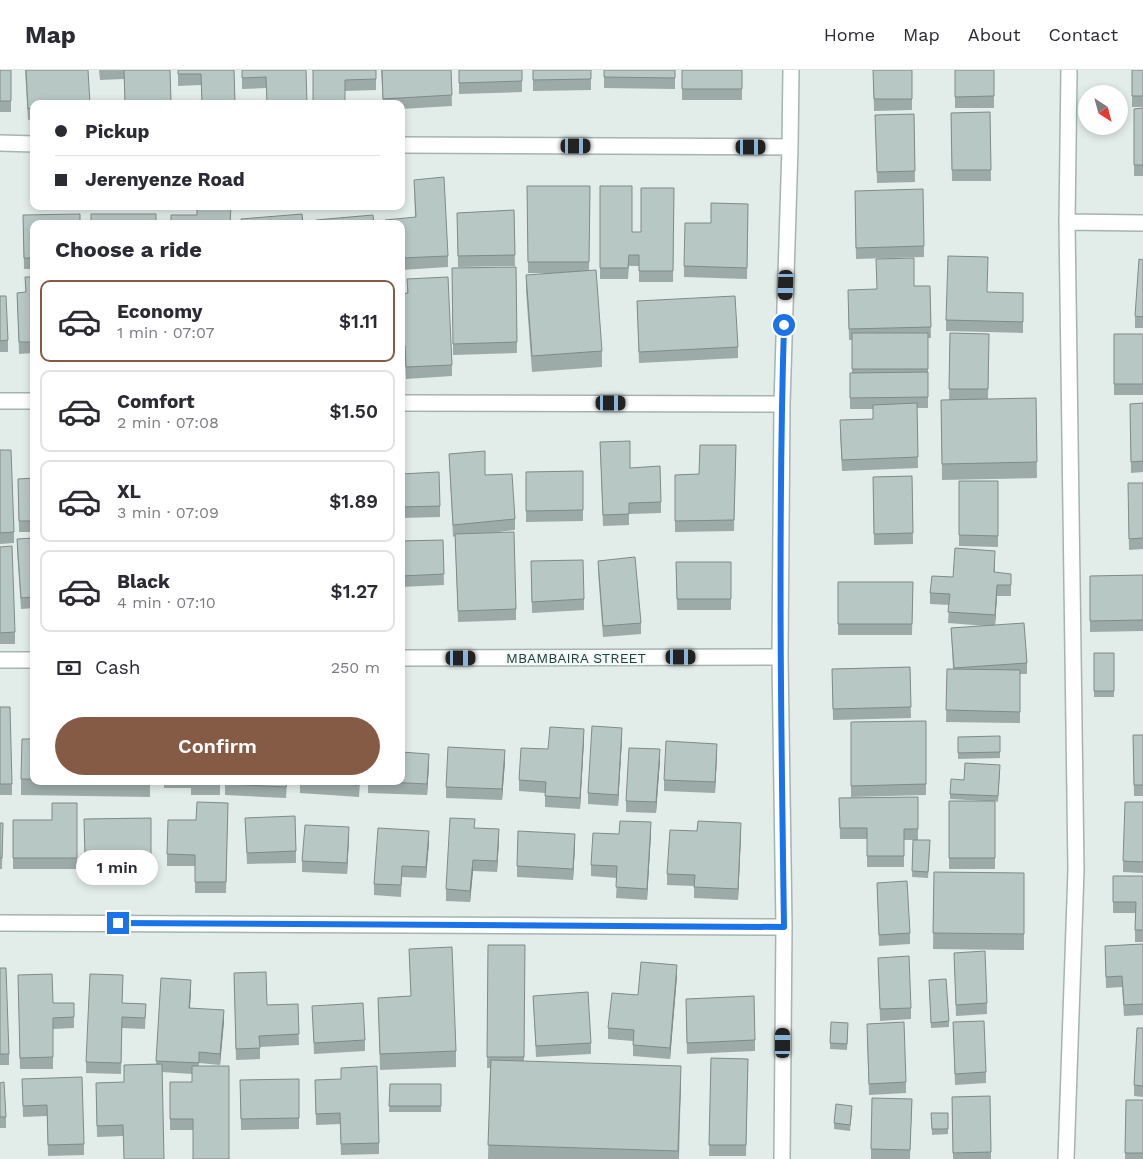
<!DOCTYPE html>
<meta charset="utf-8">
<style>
body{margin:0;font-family:"Work Sans",sans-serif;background:#f7f7f7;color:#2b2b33;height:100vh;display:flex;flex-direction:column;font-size:19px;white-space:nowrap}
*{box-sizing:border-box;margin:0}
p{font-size:16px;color:#7c7c81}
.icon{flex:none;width:28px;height:28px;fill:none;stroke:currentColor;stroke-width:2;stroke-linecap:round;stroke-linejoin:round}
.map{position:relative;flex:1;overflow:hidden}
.sheet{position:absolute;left:30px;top:150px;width:375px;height:565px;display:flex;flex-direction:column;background:#fff;border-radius:10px;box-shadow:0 2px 8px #0003}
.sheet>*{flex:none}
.hud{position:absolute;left:30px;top:30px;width:375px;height:110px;border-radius:10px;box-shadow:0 2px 8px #0003;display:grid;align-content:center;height:110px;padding:0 25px;background:#fff}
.needle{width:32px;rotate:144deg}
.controls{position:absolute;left:1078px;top:15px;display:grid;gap:10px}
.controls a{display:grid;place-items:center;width:50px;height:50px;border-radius:50%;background:#fff;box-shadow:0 2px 8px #0003;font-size:25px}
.end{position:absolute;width:22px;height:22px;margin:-11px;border:6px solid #1a73e8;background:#fff;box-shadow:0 0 0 2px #fff}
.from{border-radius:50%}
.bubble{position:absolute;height:35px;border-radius:18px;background:#fff;box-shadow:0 2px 8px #0003;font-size:16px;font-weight:600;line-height:35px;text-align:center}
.car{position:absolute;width:15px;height:30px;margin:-15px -8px;border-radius:6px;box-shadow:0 0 4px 1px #0007;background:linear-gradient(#222 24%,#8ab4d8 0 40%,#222 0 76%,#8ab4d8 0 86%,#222 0)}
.hud b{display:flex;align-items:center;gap:18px;height:48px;font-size:19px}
.hud b+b{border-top:1px solid #e1e1e2}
.hud i{width:12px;height:12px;background:#2b2b33}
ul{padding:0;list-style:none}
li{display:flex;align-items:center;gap:15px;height:82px;margin:0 10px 8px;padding:0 15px;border:2px solid #e1e1e2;border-radius:10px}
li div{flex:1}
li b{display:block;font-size:19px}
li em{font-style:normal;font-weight:600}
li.active{border-color:#855b45}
li>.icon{width:45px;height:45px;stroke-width:1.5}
h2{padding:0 25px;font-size:22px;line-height:60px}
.pay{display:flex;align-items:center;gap:12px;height:55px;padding:0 25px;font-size:19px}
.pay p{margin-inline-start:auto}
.button{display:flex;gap:10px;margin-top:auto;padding:10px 25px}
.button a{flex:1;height:58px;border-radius:30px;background:#855b45;color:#fff;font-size:20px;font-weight:600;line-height:58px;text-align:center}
header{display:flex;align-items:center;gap:30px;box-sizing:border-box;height:70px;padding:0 25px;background:#fff;border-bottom:1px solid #e1e1e2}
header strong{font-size:24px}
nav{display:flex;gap:28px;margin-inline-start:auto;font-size:18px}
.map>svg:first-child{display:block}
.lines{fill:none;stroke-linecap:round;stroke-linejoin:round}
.minor-casing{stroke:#a5b4b1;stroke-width:18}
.minor{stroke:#fff;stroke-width:15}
.wall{fill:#9daba8}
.shaded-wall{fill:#808b88}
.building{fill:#b7c7c3;stroke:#808b88}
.route{stroke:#1a73e8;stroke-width:6}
.labels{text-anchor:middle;stroke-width:4.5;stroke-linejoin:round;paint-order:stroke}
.street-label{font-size:14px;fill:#223e3a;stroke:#f3f9f7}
</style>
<header>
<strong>Map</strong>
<nav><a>Home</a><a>Map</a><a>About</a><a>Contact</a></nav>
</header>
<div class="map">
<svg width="1143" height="1089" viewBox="0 0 1143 1089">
<rect width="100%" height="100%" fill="#e2ece9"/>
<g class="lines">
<g class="minor-casing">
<path id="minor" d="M0 73 34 74
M401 75 790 77
M1067 152 1143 153
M0 331H34
M401 333 782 334
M401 588 780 587
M0 590H34
M0 853 784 857
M782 1089 784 857 780 587 782 334 790 77 791 0
M1066 1089 1076 800 1067 152 1069 0"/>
</g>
<use href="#minor" class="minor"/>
</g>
<path class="wall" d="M0 0H11V42H0Z
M25 0H88L34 34V49L28 50Z
M99 0H170L171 34H125L124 9 100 10Z
M178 0H234L235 34H202L201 15 178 16Z
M242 0H306L266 18 242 19Z
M312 0H376V20L345 21Z
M381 0H451L452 36 401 39V34H383Z
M459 0H522V22L459 24Z
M533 0H591V20L533 21Z
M604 0H675V19L604 18Z
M682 0H742V30H682Z
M873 0H912V40L874 41Z
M955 0H994V38H955Z
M1132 0H1143V37H1132Z
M1143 38V106H1134V39Z
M990 42 991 111H952L951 43Z
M914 44 915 112 877 113 875 45Z
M414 110 448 186V197L401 200V154L415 148Z
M527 116H590L589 201 602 281V297L532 302 526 221V205L558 203H528Z
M600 116 632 162H641L674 118 673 212H639V196H629L628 209H600Z
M855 132 924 176V187L856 189Z
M748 134 747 209 684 207V196L711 153Z
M514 140 515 196 458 197 457 143Z
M23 145 34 154V199H24Z
M1143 190V258H1135V246Z
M516 197 517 283 453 285 452 198Z
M34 207V283L19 284 17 223 25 222Z
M407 209 452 295V306L406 309 405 286 401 285V224L407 223Z
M914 216H930L931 268H928V338H917L918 398 842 401 840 362 873 349V339H850V303H852V270H849L848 231 877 219Z
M1023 223V263L946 261V250Z
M0 226 8 270V282H0Z
M637 231 738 277V288L639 293Z
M950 263 989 264 988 329 1036 328 1037 408 942 410 941 330H968H949Z
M1114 264H1143V325H1114Z
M1143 333V402L1131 403 1130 334Z
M600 372 630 398 661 432V443L629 444V455L603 456Z
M736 375 734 461 675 462V405L699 404Z
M0 380 14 462V473L0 474Z
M449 384 485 405 515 449V460L490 463 516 539V550L458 552 455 466 453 467Z
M583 401V451L526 452V402Z
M401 404 440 436V447L401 448Z
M912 406 913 474 874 475 873 407Z
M34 408V462H19L18 409Z
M959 411H998V477L959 476Z
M1128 413H1143V479L1129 480Z
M34 468V538L21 539 17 480V469Z
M443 470 444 515 401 517V471Z
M0 477 15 562V574H0Z
M531 491 584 529V540L532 543Z
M598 491 641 553V564L603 567 598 502Z
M676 492H731V540H677Z
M995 492V502L1011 515V526H997L995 555 1027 593V604H1020V653L946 652 947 599H953L951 558 986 556 948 553 949 535 930 534V523L953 507Z
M1143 505V561L1090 562V506Z
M838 512H913L912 565H838Z
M1094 583H1114V627H1094Z
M910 597 911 648 833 650 832 599Z
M0 637 12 714V725H0Z
M926 651V725L851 727V652Z
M1133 665H1143V726H1134Z
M958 667 1000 682V688L958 689Z
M34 669V711H150V727L21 725V709Z
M622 669 618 736 588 734V723Z
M584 670 580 739 545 737V723L519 721V710L548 679Z
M717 685 715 723 664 721V710Z
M660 690 656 743 626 742V731Z
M505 691 502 730 446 728V717Z
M429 695 427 725 368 723V711Z
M1000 700 998 732 995 731V799H949V731H986L950 729V724L964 710Z
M164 711H220V725H191V718H164Z
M225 711H287L286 728 225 725Z
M300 711H360L359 727 300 723Z
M918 727V770L930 776 928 808 912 807 913 770H904V797H867V769H840L839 728Z
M1143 732V803L1123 802V791Z
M77 733V799H13V750H52Z
M228 733 226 823H195V796H167V784L196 750Z
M151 748V796L85 797 84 749Z
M245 748 296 781V793L247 794Z
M0 753H3L2 799H0Z
M475 758 499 770 497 802 473 801 470 832 446 831V819Z
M651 763 647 830 616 828 617 808 591 806V795Z
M741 764 738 830 694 828V816L667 815V804Z
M349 768 347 804 302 802V791Z
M429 772 426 808 402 807 401 827 374 825V814Z
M575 775 573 810 517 807V796Z
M934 802 1024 803V880L933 879Z
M1113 806H1143V872H1135V843H1113Z
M877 813 910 863V874L879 876Z
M1143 874V945L1124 946 1122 917 1106 918 1105 876Z
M488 875H525L524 991 681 1012 679 1089H488L490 998H487Z
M409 879 456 981V997L380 1000 378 928 411 926Z
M954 883 987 933V944L956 946Z
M878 888 911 938V949L880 951Z
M0 898 9 984V995H0Z
M234 903 267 935 298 934 299 975 260 977V989L236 990Z
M18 905 53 933H74V958L53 959V999H20Z
M677 906 670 989 633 986V971L608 969V958L638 925Z
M161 908 191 921 190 938 224 951 220 995 199 993 193 1060H170V1012H192V1004L162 1002 123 1066 97 1067 96 1013 124 1012 156 994Z
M123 916 122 933 146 934 145 959 122 958 121 1004 86 1003V992Z
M929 916 949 951V957L931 958Z
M533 926 591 973V984L536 987Z
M312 936 365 970V981L314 984Z
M686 940 755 970V981L687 984Z
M953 952 986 1002V1013L955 1015Z
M848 958 847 980 830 979V973Z
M1143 958V1027L1134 1026V1015Z
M867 965 906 1012V1023L869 1025Z
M711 988 748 989 746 1086H709Z
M22 1009 84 1074V1085L48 1086 47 1046 23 1047Z
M299 1009V1059L241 1060 240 1010Z
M315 1010 379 1073V1084L341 1085 340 1054 316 1055Z
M0 1013 6 1047V1058H0Z
M390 1014H441V1042H389Z
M990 1026 991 1089H953L952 1027Z
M912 1029 910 1089H871V1079Z
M1126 1030H1143V1089H1125Z
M852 1041 850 1061 834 1059V1053Z
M931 1043H948V1064L932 1065Z"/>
<path class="shaded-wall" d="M997 515V526L995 556V545Z
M622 658V669L618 736V725Z
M584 659V670L580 739V728Z
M717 674V685L715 723V712Z
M660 679V690L656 743V732Z
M505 680V691L502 730V719Z
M429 684V695L427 725V714Z
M651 752V763L647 830V819Z
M741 753V764L738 830V819Z
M349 757V768L347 804V793Z
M499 759V770L497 802V791Z
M429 761V772L426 808V797Z
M575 764V775L573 810V799Z
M473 790V801L470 832V821Z
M677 895V906L670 989V978Z
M191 910V921L189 949V938Z
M224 940V951L220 995V984Z
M681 996V1012L678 1089V1081Z"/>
<path class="building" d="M0 0H11V31H0Z
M26 0H88L90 34H34V38L28 39Z
M124 0H170L171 31 125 33Z
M178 0H234L235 33H202L201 4H178Z
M242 0H306L307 34H267L266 7 242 8Z
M313 0H376V9L345 10V34H313Z
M382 0H451L452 25 383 29Z
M459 0H522V11L459 13Z
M533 0H591V9L533 10Z
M604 0H675V8L604 7Z
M682 0H742V19H682Z
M873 0H912V29H874Z
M955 0H994V26L955 27Z
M1132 0H1143V26H1132Z
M1143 38V95H1134V39Z
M990 42 991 100H952L951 43Z
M914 44 915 101 877 102 875 45Z
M444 107 448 186 401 188V154H385V150L416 147 414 110Z
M527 116H590L589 192H528Z
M600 116H632V162H641V118H674L673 201H639V185H629L628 198H600Z
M923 119 924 176 856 178 855 121Z
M711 133 748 134 747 198 684 196 685 153H711Z
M197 136H231L230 154H171V145H197Z
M514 140 515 185 458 186 457 143Z
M80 144V154H34V188H24L23 145Z
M91 144H156V154H91Z
M302 144 303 154H242L241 149Z
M373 145 374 154H317L316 150Z
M948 186 988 187 987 222 1023 223V252L946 250Z
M914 188V216H930L931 257 849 259 848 220 877 219 876 189Z
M1139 189 1143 190V247L1135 246Z
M516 197 517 272 453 274 452 198Z
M596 200 602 281 532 286 526 205Z
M25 207H34V272H19L17 223 26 222Z
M448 207 452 295 406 297 405 275 401 274V224L408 223 407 209Z
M0 226H6L8 270 0 271Z
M735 226 738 277 639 282 637 231Z
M852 263H928V299H852Z
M950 263 989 264 988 319H949Z
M1114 264H1143V314H1114Z
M928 302V327L850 328V303Z
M1036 328 1037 392 942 394 941 330Z
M917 333 918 387 842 390 840 350 873 349V335Z
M1143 333V391L1131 392 1130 334Z
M630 371V398L660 396 661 432 629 433V444L603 445 600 372Z
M700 375H736L734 450 675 451V405L699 404Z
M0 380H11L14 462 0 463Z
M485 381V405L512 404 515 449 453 455 449 384Z
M583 401V440L526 441V402Z
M439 402 440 436 401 437V404Z
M912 406 913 463 874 464 873 407Z
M34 408V451H19L18 409Z
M959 411H998V466L959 465Z
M1128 413H1143V468L1129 469Z
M514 462 516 539 458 541 455 464Z
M34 468V527L21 528 17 469Z
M443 470 444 504 401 506V471Z
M12 476 15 562 0 563V477Z
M955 478 995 481 994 502 1011 504V515H997L995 545 948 542 950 524 930 523 932 506 953 507Z
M635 487 641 553 603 556 598 491Z
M583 490 584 529 532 532 531 491Z
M676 492H731V529H677Z
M1143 505V550L1090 551V506Z
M838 512H913L912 554H838Z
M1024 553 1027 593 954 598 951 558Z
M1094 583H1114V621H1094Z
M910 597 911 637 833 639 832 599Z
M947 599 1020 600V642L946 640Z
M0 637H10L12 714H0Z
M926 651V714L851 716V652Z
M592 656 622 658 618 725 588 723Z
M550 657 584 659 580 728 545 726 546 712 519 710 521 678 548 679Z
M1133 665H1143V715H1134Z
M1000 666V682L958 683V667Z
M22 669H34V709H21Z
M666 671 717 674 715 712 664 710Z
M448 677 505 680 502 719 446 717Z
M629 678 660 679 656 732 626 731Z
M401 682 429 684 427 714 368 711H401Z
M965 693 1000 695 998 726 950 724 951 709 964 710Z
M191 711H220V714H191Z
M225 711H287L286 717 225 714Z
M300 711H359V715L300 712Z
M918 727V759H904V786H867V758H840L839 728Z
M949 731H995V788H949Z
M197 732 228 733 226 812H195V785L167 784 168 750H196Z
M1125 732H1143V792L1123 791Z
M52 733H77V788H13V750H52Z
M295 746 296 781 247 783 245 748Z
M151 748V784L85 786 84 749Z
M450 748 475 749 474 758 499 759 497 791 473 790 470 821 446 819Z
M620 751 651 752 647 819 616 817 617 796 591 795 593 763 619 764Z
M698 751 741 753 738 819 694 817 695 805 667 804 670 760 697 761Z
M0 753H3L2 788H0Z
M305 755 349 757 347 793 302 791Z
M378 758 429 761 426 797 402 796 401 815 374 814Z
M518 761 575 764 573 799 517 796Z
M913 770H930L928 802 912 801Z
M934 802 1024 803V864L933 863Z
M1113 806H1143V860H1135L1136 832H1113Z
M907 811 910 863 879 865 877 813Z
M1143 874V934L1124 935 1122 906 1106 907 1105 876Z
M488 875H525L524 987H487Z
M452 877 456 981 380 984 378 928 411 926 409 879Z
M985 881 987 933 956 935 954 883Z
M909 886 911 938 880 939 878 888Z
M641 892 677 895 670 978 633 975 634 960 608 958 612 923 638 925Z
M0 898H6L9 984H0Z
M266 902 267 935 298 934 299 964 259 966 260 978 236 979 234 903Z
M52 904 53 933H74V947L53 948V987L20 988 18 905Z
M90 904 123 905 122 933 146 934 145 948 122 947 121 993 86 992Z
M161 908 191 910 189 938 224 940 220 984 199 982V993L156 991Z
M946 909 949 951 931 953 929 910Z
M588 922 591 973 536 976 533 926Z
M754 926 755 970 687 973 686 929Z
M363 933 365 970 314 973 312 936Z
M984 951 986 1002 955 1004 953 952Z
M831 952 848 953 847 974 830 973Z
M904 952 906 1012 869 1014 867 954Z
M1137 958H1143V1016L1134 1015Z
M711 988 748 989 746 1075H709Z
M491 990 681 996 678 1081 488 1075Z
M162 994 164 1089H124L123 1055 97 1056 96 1013 124 1012V995Z
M192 996H229V1089H193V1049H170V1012H192Z
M377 996 379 1073 341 1074 340 1043 316 1044 315 1010 341 1009V998Z
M82 1007 84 1074 48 1075 47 1035 23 1036 22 1009Z
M299 1009V1048L241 1049 240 1010Z
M4 1012 6 1047H0V1013Z
M390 1014H441V1036H389Z
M990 1026 991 1082 953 1083 952 1027Z
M872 1028 912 1029 910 1080 871 1079Z
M1126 1030H1143V1083H1125Z
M836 1034 852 1036 850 1055 834 1053Z
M931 1043H948V1059H932Z"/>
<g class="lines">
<path class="route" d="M118 853 784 857C781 656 778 455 784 255"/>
</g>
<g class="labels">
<g class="street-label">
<text x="576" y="593">MBAMBAIRA STREET</text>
</g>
</g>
</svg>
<div class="controls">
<a><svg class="needle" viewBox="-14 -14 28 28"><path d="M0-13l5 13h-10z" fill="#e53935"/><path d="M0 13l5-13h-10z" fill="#7c7c81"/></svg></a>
</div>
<i class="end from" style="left:784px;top:255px"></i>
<i class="end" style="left:118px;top:853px"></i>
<div class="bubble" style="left:76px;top:780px;width:82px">1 min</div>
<i class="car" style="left:576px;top:76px;rotate:90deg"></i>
<i class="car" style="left:751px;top:77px;rotate:90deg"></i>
<i class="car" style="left:786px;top:215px;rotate:182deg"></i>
<i class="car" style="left:611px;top:333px;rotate:90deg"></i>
<i class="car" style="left:681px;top:587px;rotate:90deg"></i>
<i class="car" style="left:461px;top:588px;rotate:90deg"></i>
<i class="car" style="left:783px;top:973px;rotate:0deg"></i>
<div class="hud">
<b><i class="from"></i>Pickup</b>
<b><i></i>Jerenyenze Road</b>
</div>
<section class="sheet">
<h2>Choose a ride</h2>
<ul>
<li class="active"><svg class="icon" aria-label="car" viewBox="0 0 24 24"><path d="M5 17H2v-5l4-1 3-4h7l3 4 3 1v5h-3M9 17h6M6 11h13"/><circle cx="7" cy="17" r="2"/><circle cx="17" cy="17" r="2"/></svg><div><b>Economy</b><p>1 min · 07:07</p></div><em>$1.11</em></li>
<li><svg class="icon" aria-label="car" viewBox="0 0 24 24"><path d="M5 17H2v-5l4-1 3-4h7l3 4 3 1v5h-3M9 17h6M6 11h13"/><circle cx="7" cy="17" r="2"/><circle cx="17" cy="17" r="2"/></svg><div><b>Comfort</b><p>2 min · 07:08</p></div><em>$1.50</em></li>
<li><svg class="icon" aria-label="car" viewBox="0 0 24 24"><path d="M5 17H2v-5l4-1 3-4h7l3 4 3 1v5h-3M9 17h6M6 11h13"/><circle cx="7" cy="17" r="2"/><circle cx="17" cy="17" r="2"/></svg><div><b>XL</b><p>3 min · 07:09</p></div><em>$1.89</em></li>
<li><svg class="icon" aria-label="car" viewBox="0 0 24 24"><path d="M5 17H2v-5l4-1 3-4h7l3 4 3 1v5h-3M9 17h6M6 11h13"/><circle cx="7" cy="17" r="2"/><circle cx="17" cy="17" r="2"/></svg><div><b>Black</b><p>4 min · 07:10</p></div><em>$1.27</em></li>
</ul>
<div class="pay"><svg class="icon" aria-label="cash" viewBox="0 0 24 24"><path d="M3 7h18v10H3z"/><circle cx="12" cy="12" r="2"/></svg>Cash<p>250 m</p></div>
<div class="button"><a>Confirm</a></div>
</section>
</div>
